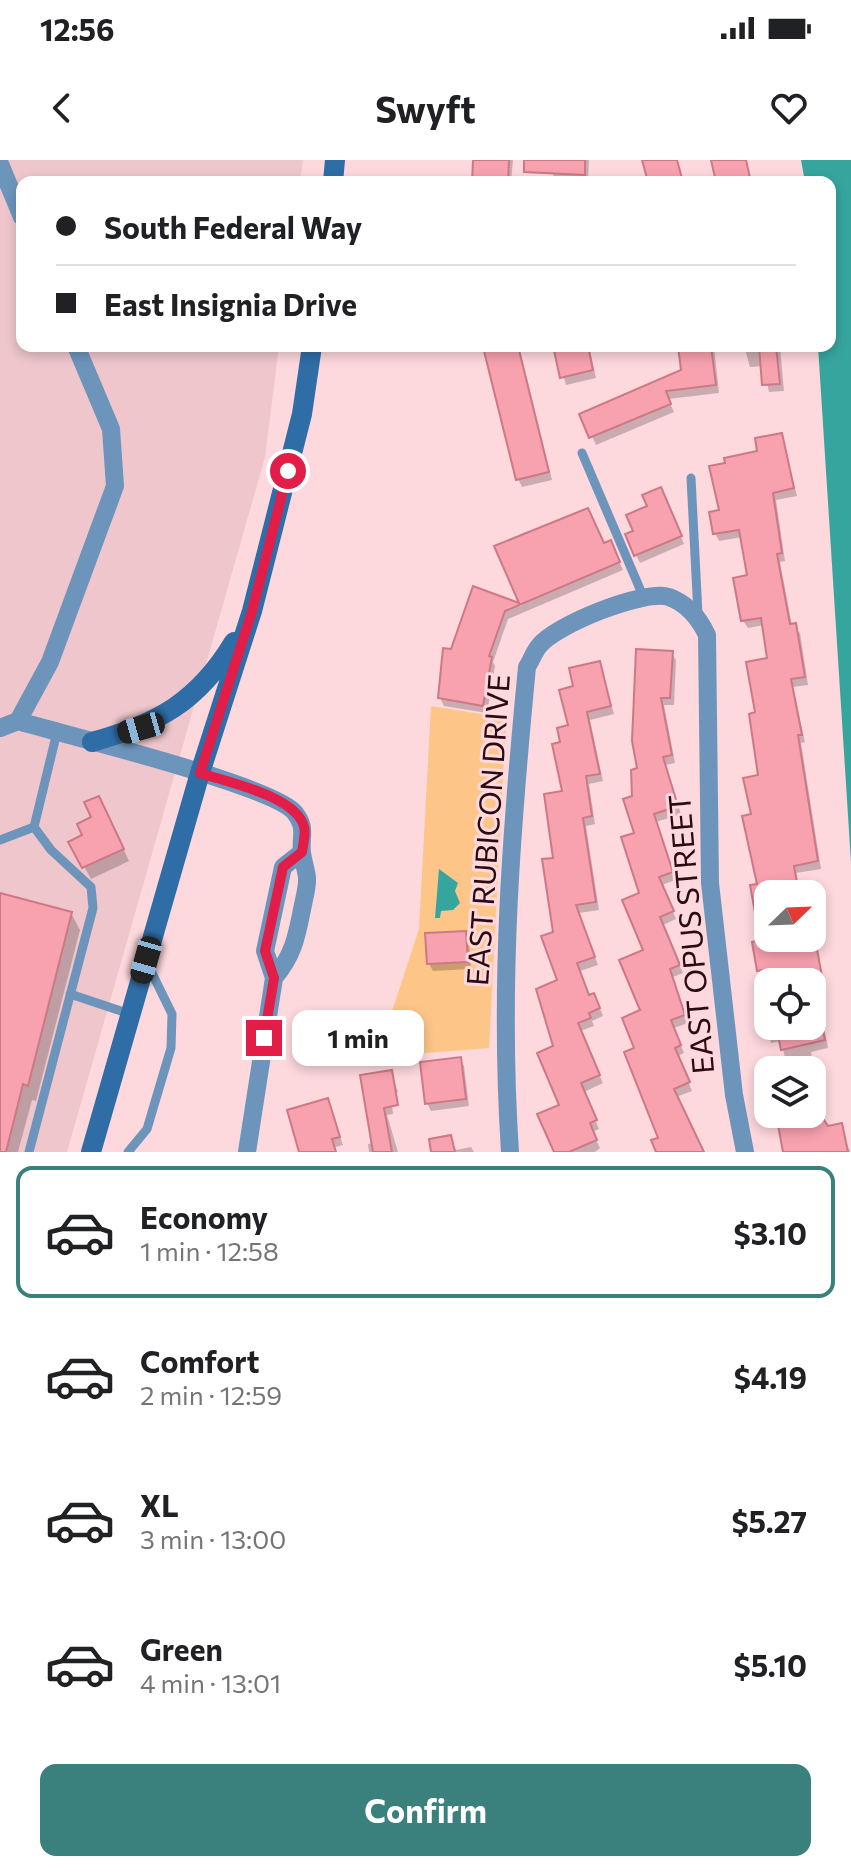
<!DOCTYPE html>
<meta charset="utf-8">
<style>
body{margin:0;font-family:Commissioner,sans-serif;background:#f6f6f6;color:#202124;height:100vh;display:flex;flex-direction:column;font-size:30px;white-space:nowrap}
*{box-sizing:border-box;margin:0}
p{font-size:26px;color:#757577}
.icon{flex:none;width:44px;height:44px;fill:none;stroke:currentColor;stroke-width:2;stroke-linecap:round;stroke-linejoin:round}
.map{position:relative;height:992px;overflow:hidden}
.side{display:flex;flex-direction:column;background:#fff;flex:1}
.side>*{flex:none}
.hud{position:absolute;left:16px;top:16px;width:820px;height:176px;border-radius:16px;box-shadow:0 4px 12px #0003;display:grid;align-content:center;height:176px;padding:0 40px;background:#fff}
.needle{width:52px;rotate:67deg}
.controls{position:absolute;left:754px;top:720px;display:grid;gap:16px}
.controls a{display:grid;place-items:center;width:72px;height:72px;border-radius:16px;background:#fff;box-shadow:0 4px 12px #0003;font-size:40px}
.end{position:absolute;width:36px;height:36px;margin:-18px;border:10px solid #e11d48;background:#fff;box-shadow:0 0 0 4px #fff}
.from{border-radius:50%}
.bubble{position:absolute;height:56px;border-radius:16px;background:#fff;box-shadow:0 4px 12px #0003;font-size:26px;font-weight:700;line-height:56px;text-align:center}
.car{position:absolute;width:24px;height:48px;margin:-24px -12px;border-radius:10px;box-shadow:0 0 6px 2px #0007;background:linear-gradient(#222 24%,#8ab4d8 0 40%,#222 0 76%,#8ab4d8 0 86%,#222 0)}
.hud b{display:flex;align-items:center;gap:28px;height:76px;font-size:30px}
.hud b+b{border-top:2px solid #e0e0e0}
.hud i{width:20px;height:20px;background:#202124}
ul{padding:14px 0 0;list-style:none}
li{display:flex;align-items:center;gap:24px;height:132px;margin:0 16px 12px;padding:0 24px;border:4px solid transparent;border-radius:16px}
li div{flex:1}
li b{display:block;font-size:30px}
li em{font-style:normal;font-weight:700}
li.selected{border-color:#3a817d}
li>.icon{width:72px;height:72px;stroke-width:1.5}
.button{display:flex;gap:16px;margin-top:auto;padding:16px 40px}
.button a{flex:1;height:92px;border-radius:16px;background:#3a817d;color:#fff;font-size:32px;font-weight:700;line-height:92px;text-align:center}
.status{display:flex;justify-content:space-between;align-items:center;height:56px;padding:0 40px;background:#fff;direction:ltr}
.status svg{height:22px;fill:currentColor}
header{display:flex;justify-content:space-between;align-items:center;height:104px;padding:0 40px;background:#fff;font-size:36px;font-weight:700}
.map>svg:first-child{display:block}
.built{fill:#eec6cb}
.green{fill:#fdc688}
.water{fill:#36a59e}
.shadow{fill:#0003}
.building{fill:#f8a1af;stroke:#cc7987;stroke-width:2}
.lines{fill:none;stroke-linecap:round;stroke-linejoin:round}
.lane{stroke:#6d95bc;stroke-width:9}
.street{stroke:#6d95bc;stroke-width:18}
.secondary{stroke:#2f6da7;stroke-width:20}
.route{stroke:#e11d48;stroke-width:10}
.labels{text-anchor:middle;stroke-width:6;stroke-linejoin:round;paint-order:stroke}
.street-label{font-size:30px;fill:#2a0b11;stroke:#fdd8dd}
</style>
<div class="status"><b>12:56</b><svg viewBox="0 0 49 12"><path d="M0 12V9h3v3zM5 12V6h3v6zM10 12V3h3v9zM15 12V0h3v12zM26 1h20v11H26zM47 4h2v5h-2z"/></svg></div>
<header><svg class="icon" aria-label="back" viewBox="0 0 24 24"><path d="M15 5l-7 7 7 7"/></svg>Swyft<svg class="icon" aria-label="heart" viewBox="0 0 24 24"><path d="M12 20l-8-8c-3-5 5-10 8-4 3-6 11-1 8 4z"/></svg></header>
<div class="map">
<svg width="851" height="992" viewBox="0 0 851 992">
<rect width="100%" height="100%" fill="#fdd8dd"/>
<path class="built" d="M0 0H303L300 22H22V186H279L265 297 67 992H0Z"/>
<path class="green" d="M431 546 506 558 489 888 377 897 419 769Z"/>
<path class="water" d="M801 0H851V702L818 186H830V22H805Z
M439 709 458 723 455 731 460 743 453 750 441 751 440 758H435Z"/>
<path class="shadow" d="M475 0H513L511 22H474Z
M553 0H589L588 22 557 21 552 13Z
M487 186H519L552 320 522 327 518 319Z
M555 186H589L596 218 566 225Z
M680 186H714L719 233 668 239 674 252 596 285 582 255 683 212Z
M744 186H780L784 231 769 232 763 206 750 207Z
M781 275 797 336 776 340 785 401 780 402 792 466 800 473 808 525 793 527 805 582 801 583 821 709 796 713 801 734H768V778H812V771L826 831 812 834V822H768V826L766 817 759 810 763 782 753 656 760 616 758 554 769 500 764 465 748 468 743 461 749 417 742 377 719 381 715 373 721 352 760 293Z
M665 337 684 384 640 403 636 395Z
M604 385 614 390 623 410 508 459 493 502 495 506 487 553 444 546 440 538 474 429 522 446 497 387Z
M671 493 676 500 674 545H664L675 603 665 605 681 654 656 662 675 720 662 725 676 759 663 765 683 813 673 817 688 863 674 868 684 893 678 896 692 931 676 937 702 992H658L660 979 642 851 646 791 634 637Z
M599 503 614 554 590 560 603 621 589 624 595 664 586 666 599 750 579 753 598 805 580 811 589 837 598 843 603 856 592 861 594 866 580 871 603 923 584 932 599 969 592 972 600 988 595 992H556L562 946 555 887 560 822 555 700 565 633 563 584 570 567 575 528Z
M105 650 129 701 91 719 71 683 85 676Z
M0 735 71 753 80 770 36 941 32 940 18 992H0Z
M465 773 469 781 471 809 433 811 429 804Z
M768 841V866H812V860L814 866 820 865 825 872 828 888 811 892 823 963 829 968 840 966 850 992H785L776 954H812V910H788L781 881 771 883 759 843Z
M460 899 464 906 469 946 431 951 427 943Z
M391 912 398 932 391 934 393 954 387 955 398 992H369L368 984 374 983Z
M327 940 343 985 335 987 336 992H301Z
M450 977 456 990 471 987 474 992H433Z"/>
<path class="building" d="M473 0H509L508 22H472Z
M524 0H585V15L524 12Z
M642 0H677L683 22H648Z
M711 0H746L751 22H716Z
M506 186H518L549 312 516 320 484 191Z
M553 186H588L593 210 560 218Z
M678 186H711L716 225 666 231 671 244 589 278 579 254 681 210Z
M759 186H776L780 224 762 225Z
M782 273 794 328 773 333 782 393 777 394 790 464 796 463 805 517 791 519 802 575H798L818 701 794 706 799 734H768V778H815L823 822H765L763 810 757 811 752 782 760 780 750 725 757 724 742 656 751 654 743 618 758 615 749 554 755 552 746 502 767 498 761 458 741 461 733 418 747 415 739 370 713 374 709 352 719 350 709 306 725 303 724 298 757 291 755 278Z
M661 327 682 376 634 396 625 374 633 371 626 355 647 346 642 335Z
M588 348 604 383 611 380 620 402 505 451 489 496 492 497 483 546 438 538 443 488 451 489 473 426 519 443 494 386Z
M636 489 673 491 670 538H661L672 595 663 597 678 646 654 654 673 712 659 717 674 751 660 757 680 805 670 809 685 855 671 860 681 885 675 888 690 922 674 929 704 992H656L651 980 658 978 624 892 634 888 622 858 640 850 619 800 643 790 622 740 639 733 621 677 634 673 623 639 632 636 631 610 637 608 632 581Z
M600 501 611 546 587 552 600 614 586 616 592 656 583 658 596 742 576 745 595 797 577 803 589 835 594 833 600 848 589 853 591 858 578 863 600 915 581 923 597 960 590 963 597 980 569 992H554L537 954 559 945 537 893 553 886 536 829 557 820 541 776 553 772 542 699 553 698 544 634 562 631 552 584 560 582 557 568 568 565 559 530 573 526 569 508Z
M99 636 124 689 82 708 68 682 82 675 77 664 91 657 84 642Z
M0 733 72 752 28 926 23 924 6 992H0Z
M466 771 468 802 427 804 425 773Z
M776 866H822L825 880 781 890Z
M461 897 466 939 425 944 420 902Z
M392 910 398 945 384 948 392 992H373L360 915Z
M328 938 340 977 332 979 336 992H299L287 950Z
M776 954H820L828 966 842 963 848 992H783Z
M451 975 455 992H431L429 979Z"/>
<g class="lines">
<path class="lane" d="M582 293 643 436
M691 318 698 454
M0 680 34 667
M70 834 130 854
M29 992 93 748 91 727 51 690 34 667 57 572
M128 992 147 969 171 888 172 854 147 803"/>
<path class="street" d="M0 4 22 57
M18 561 50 502 115 326 111 269 76 186
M0 568 18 561C62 574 275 626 295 653 307 668 300 676 302 693 306 716 310 714 304 740 297 772 296 792 274 818L265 791 283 707 302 692
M247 992 274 818
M510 992C499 826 511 673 527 507 531 501 534 492 539 486 555 465 644 429 669 437 688 444 699 458 707 475L710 723 734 935 745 992"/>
<path class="secondary" d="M333 22 335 0
M92 582C157 564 198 542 234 482
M91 992 200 613 252 451 302 254 312 186"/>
</g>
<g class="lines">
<path class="route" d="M264 878 274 818 265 791 283 707 302 692C303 685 306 673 304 667 297 636 226 622 200 613L252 451 288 311"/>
</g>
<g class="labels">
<g class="street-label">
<text transform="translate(489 670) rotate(-86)" y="10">EAST RUBICON DRIVE</text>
<text transform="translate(692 774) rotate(-95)" y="10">EAST OPUS STREET</text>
</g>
</g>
</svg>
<div class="controls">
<a><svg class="needle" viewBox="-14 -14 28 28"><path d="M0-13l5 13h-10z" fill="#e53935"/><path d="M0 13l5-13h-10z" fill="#757577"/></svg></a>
<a><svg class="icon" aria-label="locate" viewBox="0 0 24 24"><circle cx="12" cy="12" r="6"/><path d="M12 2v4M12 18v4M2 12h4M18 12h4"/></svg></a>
<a><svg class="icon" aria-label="layers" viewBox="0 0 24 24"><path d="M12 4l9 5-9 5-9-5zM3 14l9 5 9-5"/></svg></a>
</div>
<i class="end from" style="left:288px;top:311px"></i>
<i class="end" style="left:264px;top:878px"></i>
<div class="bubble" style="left:292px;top:850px;width:132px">1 min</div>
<i class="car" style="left:141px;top:568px;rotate:254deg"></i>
<i class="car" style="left:146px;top:800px;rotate:196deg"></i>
<div class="hud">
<b><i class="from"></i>South Federal Way</b>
<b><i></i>East Insignia Drive</b>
</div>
</div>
<section class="side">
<ul>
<li class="selected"><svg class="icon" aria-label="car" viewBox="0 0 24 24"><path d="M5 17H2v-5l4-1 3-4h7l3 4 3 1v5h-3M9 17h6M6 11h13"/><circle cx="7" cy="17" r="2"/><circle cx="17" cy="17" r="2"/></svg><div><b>Economy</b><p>1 min · 12:58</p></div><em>$3.10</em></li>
<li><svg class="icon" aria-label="car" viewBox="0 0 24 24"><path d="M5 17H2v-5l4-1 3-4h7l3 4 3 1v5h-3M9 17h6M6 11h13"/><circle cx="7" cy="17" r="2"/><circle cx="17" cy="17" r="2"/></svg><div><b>Comfort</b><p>2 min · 12:59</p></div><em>$4.19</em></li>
<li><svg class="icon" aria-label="car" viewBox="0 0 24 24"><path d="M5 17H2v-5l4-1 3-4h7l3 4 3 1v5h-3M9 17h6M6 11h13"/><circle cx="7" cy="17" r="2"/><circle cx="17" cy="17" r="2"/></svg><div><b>XL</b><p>3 min · 13:00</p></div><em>$5.27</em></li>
<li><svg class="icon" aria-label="car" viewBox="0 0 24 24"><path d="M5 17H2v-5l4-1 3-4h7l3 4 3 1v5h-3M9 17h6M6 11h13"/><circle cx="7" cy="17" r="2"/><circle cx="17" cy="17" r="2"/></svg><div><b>Green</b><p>4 min · 13:01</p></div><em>$5.10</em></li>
</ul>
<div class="button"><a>Confirm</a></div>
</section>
